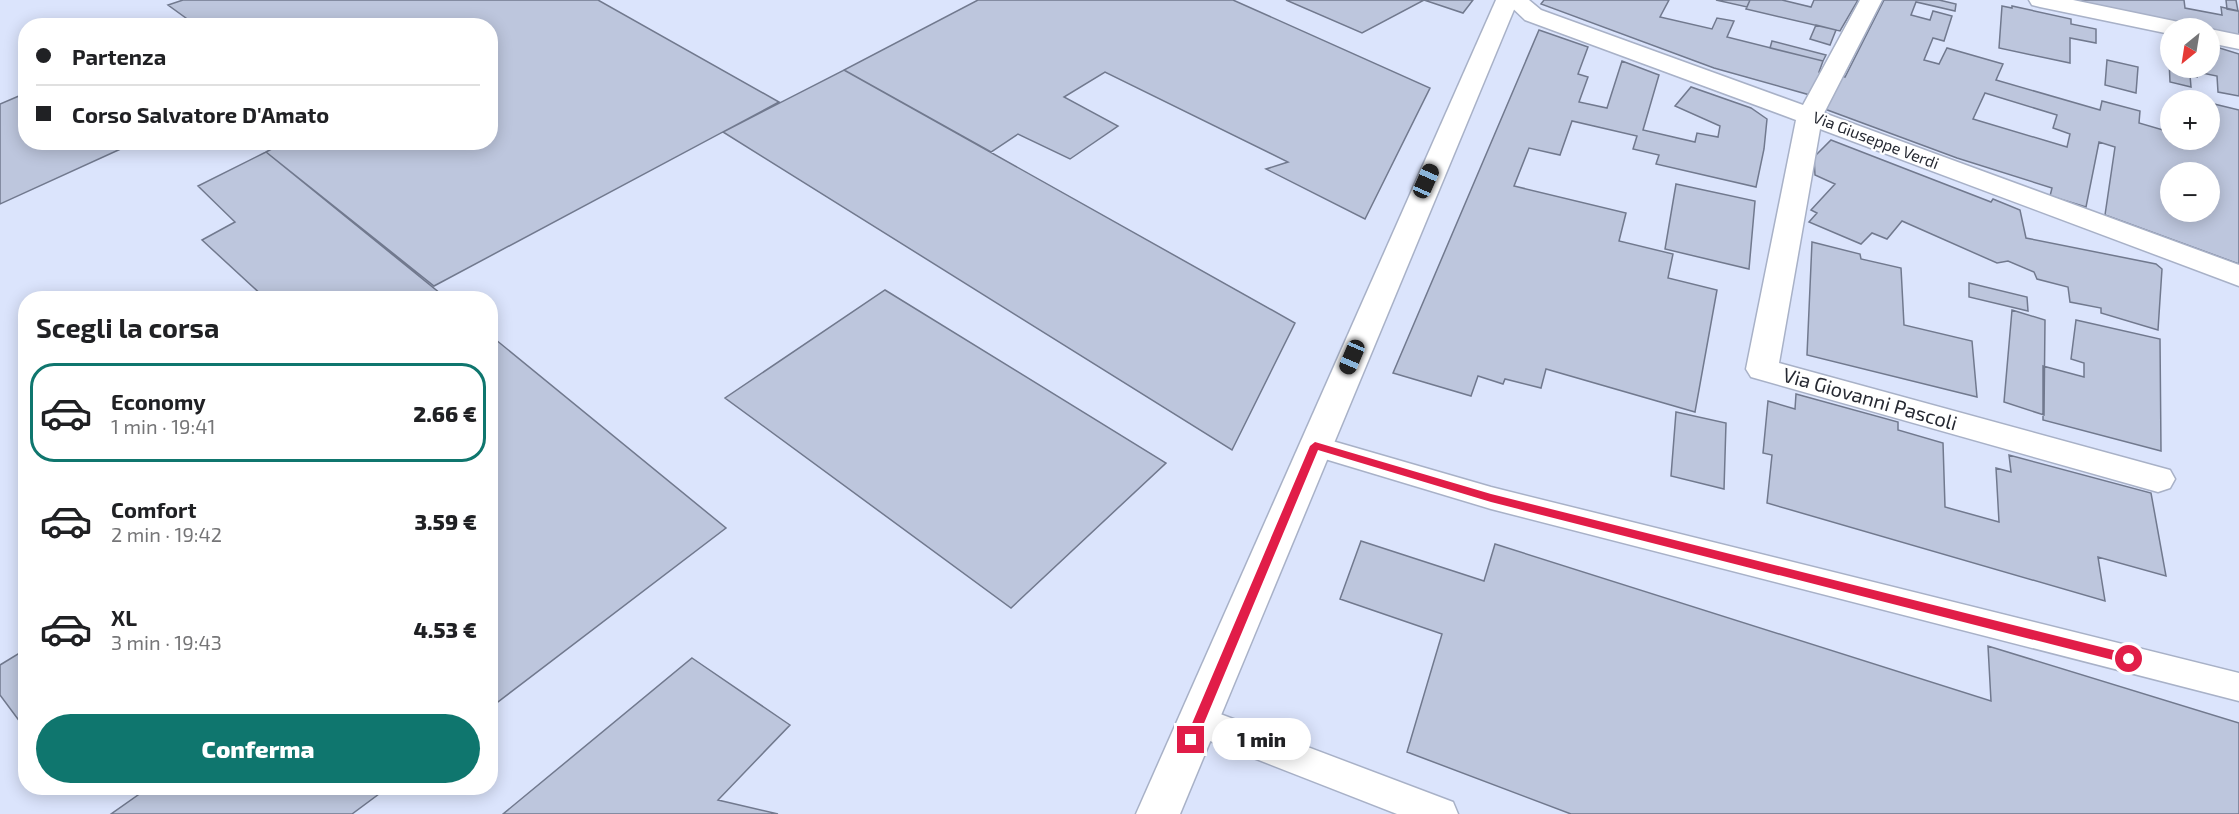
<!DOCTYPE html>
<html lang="it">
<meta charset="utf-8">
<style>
body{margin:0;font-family:"Exo 2",sans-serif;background:#f2f2f2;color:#202124;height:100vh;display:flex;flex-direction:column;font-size:22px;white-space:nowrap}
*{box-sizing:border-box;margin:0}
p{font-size:20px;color:#757577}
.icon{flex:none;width:33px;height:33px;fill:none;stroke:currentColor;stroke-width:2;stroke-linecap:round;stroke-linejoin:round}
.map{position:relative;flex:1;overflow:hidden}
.drawer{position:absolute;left:18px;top:291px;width:480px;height:504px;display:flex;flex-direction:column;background:#fff;border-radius:24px;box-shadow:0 3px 15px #0003}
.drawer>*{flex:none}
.top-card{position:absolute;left:18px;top:18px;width:480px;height:132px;border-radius:24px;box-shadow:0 3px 15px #0003;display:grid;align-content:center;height:132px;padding:0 18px;background:#fff}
.needle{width:39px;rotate:210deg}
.buttons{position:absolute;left:2160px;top:18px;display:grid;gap:12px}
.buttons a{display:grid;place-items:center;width:60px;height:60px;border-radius:50%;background:#fff;box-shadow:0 3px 15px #0003;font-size:30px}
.end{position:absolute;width:27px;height:27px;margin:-14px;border:8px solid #e11d48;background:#fff;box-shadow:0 0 0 3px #fff}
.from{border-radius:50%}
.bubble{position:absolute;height:42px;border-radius:21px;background:#fff;box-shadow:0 3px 15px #0003;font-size:20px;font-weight:800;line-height:42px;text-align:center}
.car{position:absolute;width:18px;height:36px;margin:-18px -9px;border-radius:8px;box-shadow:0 0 4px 2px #0007;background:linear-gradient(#222 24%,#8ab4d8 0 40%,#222 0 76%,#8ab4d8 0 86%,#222 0)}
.top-card b{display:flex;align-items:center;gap:21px;height:57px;font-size:22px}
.top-card b+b{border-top:2px solid #e0e0e0}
.top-card i{width:15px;height:15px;background:#202124}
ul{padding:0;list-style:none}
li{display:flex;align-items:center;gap:18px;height:99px;margin:0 12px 9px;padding:0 6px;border:3px solid transparent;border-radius:24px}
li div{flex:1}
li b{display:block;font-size:22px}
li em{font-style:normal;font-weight:800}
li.active{border-color:#0f766e}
li>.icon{width:54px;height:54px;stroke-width:1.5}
h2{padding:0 18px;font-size:27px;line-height:72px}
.cta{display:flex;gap:12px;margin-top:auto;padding:12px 18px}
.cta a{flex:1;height:69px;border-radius:36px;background:#0f766e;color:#fff;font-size:24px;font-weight:800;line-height:69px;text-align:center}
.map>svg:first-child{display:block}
.building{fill:#bdc6dd;stroke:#71798e;stroke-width:1.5;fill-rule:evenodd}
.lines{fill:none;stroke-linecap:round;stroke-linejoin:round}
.lane-casing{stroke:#a8b1c7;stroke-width:3}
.street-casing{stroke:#a8b1c7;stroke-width:3}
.secondary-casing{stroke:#a8b1c7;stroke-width:3}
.lane{fill:#fff;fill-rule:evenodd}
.street{fill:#fff;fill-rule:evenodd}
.secondary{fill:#fff;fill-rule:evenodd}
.route{fill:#e11d48}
.labels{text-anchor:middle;stroke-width:4.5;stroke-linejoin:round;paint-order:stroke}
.far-street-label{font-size:16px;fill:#262932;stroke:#fff}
.street-label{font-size:20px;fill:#262932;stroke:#fff}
</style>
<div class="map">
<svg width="2239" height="814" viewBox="0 0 2239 814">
<rect width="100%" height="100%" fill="#dbe4fc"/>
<path class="building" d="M183 0H598L779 102 434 286 266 152 285 142H490V26H197L168 5Z
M978 0H1233L1430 88 1365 219 1266 169 1288 162 1105 72 1064 97 1118 126 1070 159 1018 134 991 152 844 70Z
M1286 0H1473L1463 13 1424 0 1362 33Z
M1544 0H1669L1660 17 1712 29 1717 18 1734 21 1727 37 1823 61 1819 72 1823 73 1810 95 1714 68 1541 4Z
M1716 0H1750L1747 7Z
M1750 0H1782L1811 7 1814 0H1858L1840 31 1746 9Z
M1884 0H1939L1956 4 1955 11 1916 2 1911 15 1930 20 1933 11 1952 16 1944 41 1933 38 1924 60 1939 64 1947 48 2003 64 1996 80 2100 110 2102 101 2140 111 2139 123 2170 132V140H2210V103L2239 110V264L2105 215 2115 147 2099 142 2086 207 2050 196 2052 188 1957 158 1822 108 1839 75 1845 77ZM1985 93 2057 115 2053 128 2070 134 2067 147 1973 119ZM2170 172H2210V212H2170Z
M2069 0H2184L2185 8 2222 15 2221 7 2239 11V36Z
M2226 0H2236L2238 11 2227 9Z
M2002 6 2012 8V6L2071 19V24L2096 29V43L2070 38V63L1999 48Z
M1816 25 1836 30 1830 45 1810 39Z
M1539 30 1588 47 1578 74 1588 77 1579 102 1607 108 1622 61 1659 75 1643 130 1695 142 1697 133 1718 137 1720 126 1675 106 1691 87 1751 108 1767 119 1764 149 1756 187 1656 164 1659 155 1633 149 1637 136 1572 121 1560 155 1529 148 1514 186 1626 213 1619 241 1673 254 1668 278 1717 290 1695 412 1546 369 1541 388 1505 379 1503 384 1478 376 1471 396 1393 373Z
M2168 38 2170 39V68H2210V45L2239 54V96L2218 92 2217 76 2197 72V77L2190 75 2191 87 2170 82Z
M1772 41 1826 55 1823 61 1770 48Z
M2107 60 2138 67 2136 93 2105 85Z
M844 70 1295 323 1232 450 723 132Z
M26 93V142H136L0 204V104Z
M1831 140 1991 202 1993 199 2020 210 2026 238 2156 264 2162 269 2158 330 2101 313V308L2070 302 2068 287 2037 279 2034 272 2008 261 1997 263 1902 221 1887 239 1872 233 1861 244 1809 222 1817 213 1811 210 1835 184 1815 175 1814 157Z
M266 152 446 298H265L202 240 235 222 198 186Z
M1676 184 1755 201 1749 269 1665 249Z
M1812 242 1860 254 1861 259 1901 268 1904 325 1972 341 1977 397 1807 355Z
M1969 283 2027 297 2028 311 1969 297Z
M885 290 1166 463 1011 608 725 398Z
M2012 310 2045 320 2044 415 2004 402Z
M2076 320 2160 339 2161 451 2043 420V366L2084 377V363L2071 359Z
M490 335 726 528 490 708Z
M1796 394 1898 422V430L1943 443 1945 507 1999 522 1996 468 2011 472 2009 455 2151 493 2166 576 2098 557 2105 601 1767 503 1772 455 1763 453 1768 401 1795 409Z
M1676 412 1726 423 1724 489 1671 476Z
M1361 541 1484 581 1495 544 1991 701 1988 646 2239 723V814H1571L1407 752 1442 634 1340 599Z
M26 649V730L0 695V665Z
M692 658 790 725 718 800 778 814H503Z
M148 788H387L352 814H111Z"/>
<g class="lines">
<g class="lane-casing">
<path id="lane" d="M1315 436 1491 487 2239 673V701L1491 509 1305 453 1301 446 1305 439Z
M1199 706 1453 802 1458 814H1397L1187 732 1182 721 1187 710Z"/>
</g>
<g class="street-casing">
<path id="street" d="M1504 0H1529L1541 10 1803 105 1860 0H1882L1824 113 2239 265V286L1820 129 1779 363 2170 470 2175 479 2170 488 2158 492 1751 377 1746 369 1796 120 1525 20Z
M2029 0H2073L2174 21 2182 23 2186 28H2170V34L2040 7 2032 5Z
M2210 29 2239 35V49L2210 43Z"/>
</g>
<g class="secondary-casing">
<path id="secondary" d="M1496 0H1518L1180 814H1136Z"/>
</g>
<use href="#lane" class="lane"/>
<use href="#street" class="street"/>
<use href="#secondary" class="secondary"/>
</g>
<path class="route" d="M1315 442 1491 494 2129 654 2135 659 2129 664 1491 502 1318 450 1197 740 1195 744H1186L1185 740 1310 446Z"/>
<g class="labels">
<g class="far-street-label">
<text transform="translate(1876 140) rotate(21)" y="6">Via Giuseppe Verdi</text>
</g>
<g class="street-label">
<text transform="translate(1870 399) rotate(16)" y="7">Via Giovanni Pascoli</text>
</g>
</g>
</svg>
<div class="buttons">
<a><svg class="needle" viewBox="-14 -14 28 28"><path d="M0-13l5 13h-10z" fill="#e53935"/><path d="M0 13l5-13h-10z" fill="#757577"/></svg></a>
<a>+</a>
<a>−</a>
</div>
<i class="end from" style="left:2129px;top:659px"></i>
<i class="end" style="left:1191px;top:740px"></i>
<div class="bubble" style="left:1212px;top:718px;width:99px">1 min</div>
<i class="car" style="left:1426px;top:181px;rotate:24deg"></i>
<i class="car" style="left:1352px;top:357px;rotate:203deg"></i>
<div class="top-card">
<b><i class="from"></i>Partenza</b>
<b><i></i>Corso Salvatore D'Amato</b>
</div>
<section class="drawer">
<h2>Scegli la corsa</h2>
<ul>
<li class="active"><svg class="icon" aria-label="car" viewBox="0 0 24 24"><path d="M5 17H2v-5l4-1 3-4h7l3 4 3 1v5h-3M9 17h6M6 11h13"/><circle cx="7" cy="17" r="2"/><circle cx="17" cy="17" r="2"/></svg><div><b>Economy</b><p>1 min · 19:41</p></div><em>2.66 €</em></li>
<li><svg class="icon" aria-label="car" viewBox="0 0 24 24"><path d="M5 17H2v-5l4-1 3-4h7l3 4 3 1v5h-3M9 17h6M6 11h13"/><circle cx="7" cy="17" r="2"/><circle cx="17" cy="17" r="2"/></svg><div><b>Comfort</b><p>2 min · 19:42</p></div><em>3.59 €</em></li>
<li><svg class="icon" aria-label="car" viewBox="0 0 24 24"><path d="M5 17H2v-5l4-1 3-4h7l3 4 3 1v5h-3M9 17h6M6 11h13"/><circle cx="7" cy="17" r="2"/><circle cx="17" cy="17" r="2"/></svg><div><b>XL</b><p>3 min · 19:43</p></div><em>4.53 €</em></li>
</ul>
<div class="cta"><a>Conferma</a></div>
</section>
</div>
